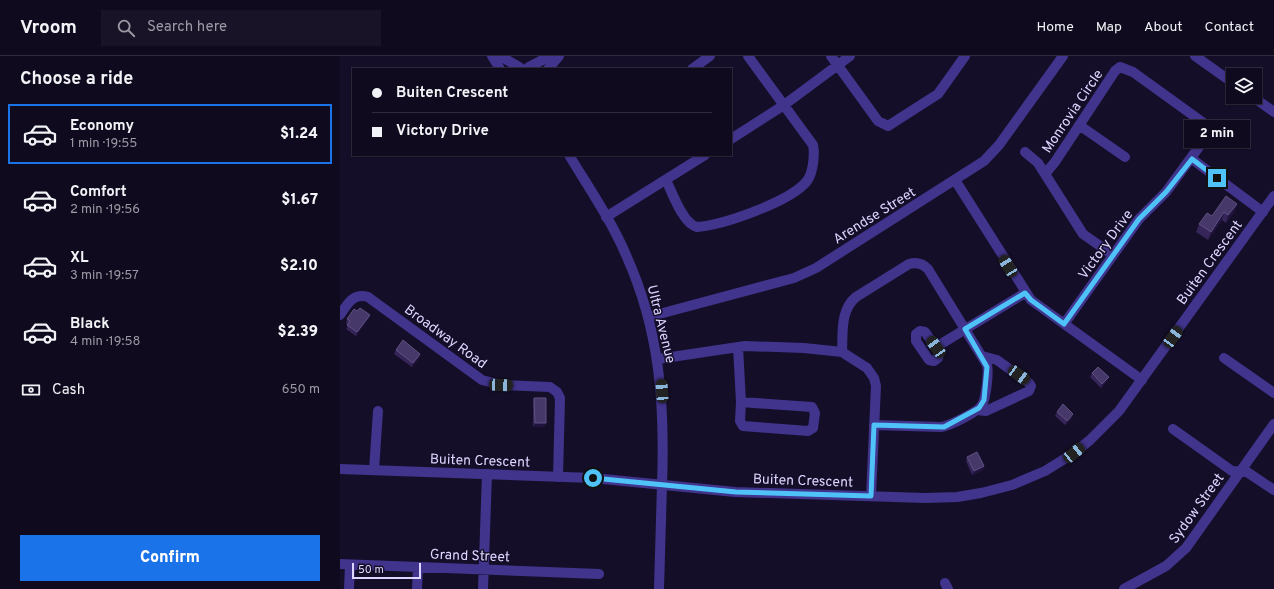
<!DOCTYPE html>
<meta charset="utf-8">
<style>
body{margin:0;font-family:Overpass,sans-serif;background:#191328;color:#f1f3f6;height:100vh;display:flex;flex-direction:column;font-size:15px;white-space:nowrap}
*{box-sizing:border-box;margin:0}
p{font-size:13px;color:#9c9aa4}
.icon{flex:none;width:22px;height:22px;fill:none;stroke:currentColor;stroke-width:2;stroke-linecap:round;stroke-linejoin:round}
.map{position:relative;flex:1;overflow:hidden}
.sheet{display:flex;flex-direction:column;background:#100a1f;width:340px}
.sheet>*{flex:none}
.top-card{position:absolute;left:12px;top:12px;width:380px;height:88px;border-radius:0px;box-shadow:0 1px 3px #0004,0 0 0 1px #302b3d;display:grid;align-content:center;height:88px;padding:0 20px;background:#100a1f}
.tools{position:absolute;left:886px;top:12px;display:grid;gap:8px}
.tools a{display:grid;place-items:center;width:36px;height:36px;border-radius:0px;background:#100a1f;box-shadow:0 1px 3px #0004,0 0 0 1px #302b3d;font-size:20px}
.scale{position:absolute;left:12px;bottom:10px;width:69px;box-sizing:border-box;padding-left:4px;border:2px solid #dfd6ff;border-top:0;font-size:11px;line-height:14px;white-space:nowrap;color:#dfd6ff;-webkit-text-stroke:3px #150e29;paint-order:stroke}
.end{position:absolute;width:18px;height:18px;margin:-9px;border:5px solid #4fc3f7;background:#111;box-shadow:0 0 0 2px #111}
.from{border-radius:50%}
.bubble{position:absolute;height:28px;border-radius:0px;background:#100a1f;box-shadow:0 1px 3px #0004,0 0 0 1px #302b3d;font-size:13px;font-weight:800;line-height:28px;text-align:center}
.car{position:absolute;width:12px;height:24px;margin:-12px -6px;border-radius:5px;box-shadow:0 0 3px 1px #0007;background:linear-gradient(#222 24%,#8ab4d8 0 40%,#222 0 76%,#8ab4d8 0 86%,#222 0)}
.top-card b{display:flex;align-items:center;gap:14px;height:38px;font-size:15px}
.top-card b+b{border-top:1px solid #302b3d}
.top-card i{width:10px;height:10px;background:#f1f3f6}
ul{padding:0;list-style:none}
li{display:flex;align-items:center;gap:12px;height:60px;margin:0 8px 6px;padding:0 12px;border:2px solid transparent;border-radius:0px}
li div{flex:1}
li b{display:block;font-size:15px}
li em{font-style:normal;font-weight:800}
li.on{border-color:#1a73e8}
li>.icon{width:36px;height:36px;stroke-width:1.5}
h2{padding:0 20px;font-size:18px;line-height:48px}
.pay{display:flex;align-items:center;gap:10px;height:44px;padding:0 20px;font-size:15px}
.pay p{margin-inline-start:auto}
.button{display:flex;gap:8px;margin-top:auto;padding:8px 20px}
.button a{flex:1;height:46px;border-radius:0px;background:#1a73e8;color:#fff;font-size:16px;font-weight:800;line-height:46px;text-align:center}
header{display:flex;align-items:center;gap:24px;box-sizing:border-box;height:56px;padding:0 20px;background:#100a1f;border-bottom:1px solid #302b3d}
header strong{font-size:19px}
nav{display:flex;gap:22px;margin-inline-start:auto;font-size:14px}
.search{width:280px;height:36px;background:#191328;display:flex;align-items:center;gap:10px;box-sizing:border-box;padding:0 14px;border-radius:0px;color:#9c9aa4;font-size:15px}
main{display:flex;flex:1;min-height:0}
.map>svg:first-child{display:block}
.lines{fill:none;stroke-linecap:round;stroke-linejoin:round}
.minor{stroke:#41348c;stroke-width:10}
.tertiary{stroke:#41348c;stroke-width:10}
.wall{fill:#352559}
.shaded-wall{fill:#20143e}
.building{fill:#47386a;stroke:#5f5182}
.route{stroke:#4fc3f7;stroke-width:5}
.labels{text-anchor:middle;stroke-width:3;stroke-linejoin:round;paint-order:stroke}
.street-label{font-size:14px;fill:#dfd6ff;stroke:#150e29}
</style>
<header>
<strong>Vroom</strong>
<div class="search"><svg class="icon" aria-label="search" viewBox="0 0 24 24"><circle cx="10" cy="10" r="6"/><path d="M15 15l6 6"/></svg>Search here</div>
<nav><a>Home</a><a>Map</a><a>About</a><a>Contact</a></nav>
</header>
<main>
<section class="sheet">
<h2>Choose a ride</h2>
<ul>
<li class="on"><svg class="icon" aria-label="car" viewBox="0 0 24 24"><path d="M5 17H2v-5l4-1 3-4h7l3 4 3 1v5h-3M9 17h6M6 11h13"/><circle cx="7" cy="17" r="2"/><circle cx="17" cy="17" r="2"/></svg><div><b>Economy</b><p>1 min · 19:55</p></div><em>$1.24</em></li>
<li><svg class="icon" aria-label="car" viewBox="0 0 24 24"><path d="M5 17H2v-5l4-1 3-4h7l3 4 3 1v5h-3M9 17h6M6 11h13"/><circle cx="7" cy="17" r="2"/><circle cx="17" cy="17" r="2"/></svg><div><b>Comfort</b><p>2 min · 19:56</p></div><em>$1.67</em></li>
<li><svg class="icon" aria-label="car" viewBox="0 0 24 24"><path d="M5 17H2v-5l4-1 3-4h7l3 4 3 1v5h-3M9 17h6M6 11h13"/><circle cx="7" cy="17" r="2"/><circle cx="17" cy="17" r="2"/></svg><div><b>XL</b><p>3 min · 19:57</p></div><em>$2.10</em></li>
<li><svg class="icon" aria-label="car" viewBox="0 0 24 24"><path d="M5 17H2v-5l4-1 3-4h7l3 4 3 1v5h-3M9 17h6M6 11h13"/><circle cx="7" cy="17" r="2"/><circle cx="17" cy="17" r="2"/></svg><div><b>Black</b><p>4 min · 19:58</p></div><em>$2.39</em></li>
</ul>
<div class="pay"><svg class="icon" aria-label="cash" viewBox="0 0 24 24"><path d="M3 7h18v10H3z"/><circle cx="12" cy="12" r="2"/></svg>Cash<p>650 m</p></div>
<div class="button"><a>Confirm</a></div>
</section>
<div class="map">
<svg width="934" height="533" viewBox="0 0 934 533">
<rect width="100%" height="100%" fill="#150e29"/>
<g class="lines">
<path class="minor" d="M152 0 160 13
M160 0 181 12
M491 0 538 65 548 70 598 38 625 0
M855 0 893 27
M352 13 370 0
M913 41 934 56
M739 69 785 101
M391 83 444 49 510 0
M685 96 698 107 743 178 773 199
M852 103 923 156
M705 118 715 106 775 15 780 11 793 16 872 73 826 136 799 163 724 268
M326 124C332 136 343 168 357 171 383 169 450 146 467 125 473 117 475 99 473 89L408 0
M615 124 691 244 802 324
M266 161 365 99
M0 259C7 249 13 236 28 241L142 324 161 329 210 331 217 336 220 342 218 421
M308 261 454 222 476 212 644 105 659 89 723 0
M398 291 401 346
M596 291 599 297 598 302 594 305 589 304 576 285V278L580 275 585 276 596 291 685 237
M502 296C503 277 500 254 516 241L569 208C576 206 582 207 588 213L647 309C649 316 646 342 642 349 638 356 609 370 601 371L534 369
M884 302 934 337
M318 303 405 290 464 292 502 296 527 312 534 322 536 330 531 440
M401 346 472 351 475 357 473 372 468 375 403 370 400 365Z
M637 354 646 355 689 335 691 330 689 327 657 304 642 300
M833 373 892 415 907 416 934 434
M34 414 38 355
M0 508 259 518
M605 527 608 533
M9 533 10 509
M77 533 78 511
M143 533 147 418
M319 533 322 429
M784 533 826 510 846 492 934 368"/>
<path class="tertiary" d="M189 11 210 0
M208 13 219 0
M229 99C249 132 271 164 286 199 320 274 325 348 322 429
M0 413 253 422 395 436 585 442 617 441 641 437 672 429 705 415 734 397 750 384 779 355 934 140"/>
</g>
<path class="wall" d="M897 148 894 156 886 167 882 164 868 184 856 176 859 168 872 160Z
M17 255 30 259 28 263 16 280 6 273 8 269 6 267 7 263Z
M56 294 80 298 79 302 72 311 54 298Z
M752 317 767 325 761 332 750 321Z
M194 342 206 367 204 371H193V346Z
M717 356 732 362 725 369 715 360Z
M627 401 644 410 643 414 632 419 626 405Z"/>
<path class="shaded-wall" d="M897 148 894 156 886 167 888 159Z
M884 156 882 164 868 184 871 176Z
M30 259 28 263 16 280 17 276Z
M80 298 79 302 72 311 73 307Z
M769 321 767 325 761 332 762 328Z
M733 358 732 362 725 369 727 365Z
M195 367H206L204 371H193Z
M644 410 643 414 632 419 634 415Z"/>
<path class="building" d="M886 140 897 148 888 159 884 156 871 176 859 168 867 157 872 160Z
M20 252 30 259 17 276 7 269 10 265 7 263 14 253 17 255Z
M63 284 80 298 73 307 56 294Z
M758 311 769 321 762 328 752 317Z
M194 342H206V367H195Z
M723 348 733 358 727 365 717 356Z
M637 396 644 410 634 415 627 401Z"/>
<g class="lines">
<path class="route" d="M253 422 396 436 531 440 534 369 604 371 639 352 644 344 647 311 625 273 685 237 691 244 724 268 799 163 826 136 852 103 877 122"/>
</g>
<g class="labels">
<g class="street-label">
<text transform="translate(732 55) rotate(-56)" y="5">Monrovia Circle</text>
<text transform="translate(534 159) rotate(-32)" y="5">Arendse Street</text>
<text transform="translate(765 188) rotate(-54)" y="5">Victory Drive</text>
<text transform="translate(869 206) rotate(-54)" y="5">Buiten Crescent</text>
<text transform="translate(322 268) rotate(76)" y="5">Ultra Avenue</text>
<text transform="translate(106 280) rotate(36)" y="5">Broadway Road</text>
<text transform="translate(140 404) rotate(2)" y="5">Buiten Crescent</text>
<text transform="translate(463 424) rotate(2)" y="5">Buiten Crescent</text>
<text transform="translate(856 452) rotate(-54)" y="5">Sydow Street</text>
<text transform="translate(130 499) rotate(2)" y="5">Grand Street</text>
</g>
</g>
</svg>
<div class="tools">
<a><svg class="icon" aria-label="layers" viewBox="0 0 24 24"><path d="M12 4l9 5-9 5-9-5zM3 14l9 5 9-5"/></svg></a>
</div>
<div class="scale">50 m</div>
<i class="end from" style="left:253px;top:422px"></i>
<i class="end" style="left:877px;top:122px"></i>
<div class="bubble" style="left:844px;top:64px;width:66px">2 min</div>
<i class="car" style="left:668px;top:210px;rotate:328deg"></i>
<i class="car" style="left:833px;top:281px;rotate:36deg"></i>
<i class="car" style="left:596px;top:291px;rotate:325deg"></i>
<i class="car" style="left:679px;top:319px;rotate:126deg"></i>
<i class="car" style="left:161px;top:329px;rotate:92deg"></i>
<i class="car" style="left:322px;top:335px;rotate:356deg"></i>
<i class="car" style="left:734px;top:397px;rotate:51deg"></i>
<div class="top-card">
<b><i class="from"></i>Buiten Crescent</b>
<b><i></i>Victory Drive</b>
</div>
</div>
</main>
